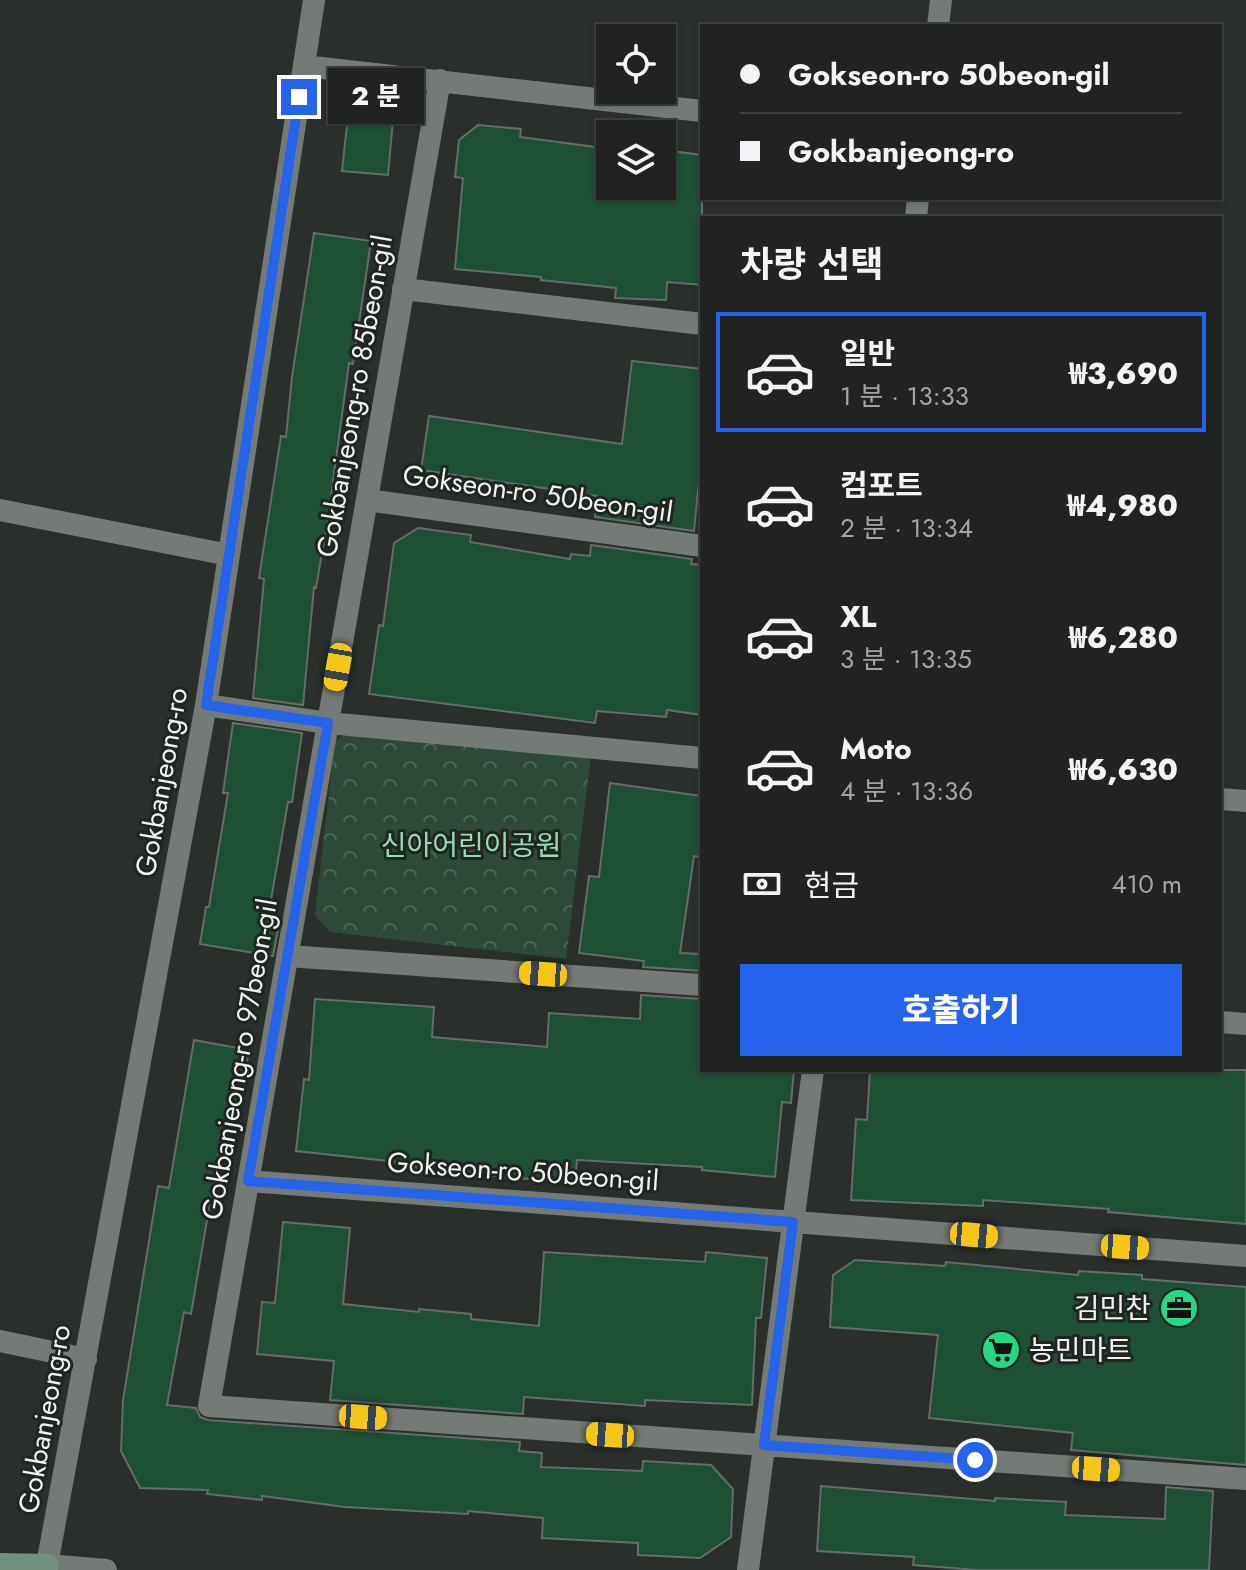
<!DOCTYPE html>
<html lang="ko">
<meta charset="utf-8">
<style>
body{margin:0;font-family:Jost,"Noto Sans KR",sans-serif;background:#2d2f2e;color:#f1f3f6;height:100vh;display:flex;flex-direction:column;font-size:30px;white-space:nowrap}
*{box-sizing:border-box;margin:0}
p{font-size:26px;color:#a2a4a5}
.icon{flex:none;width:44px;height:44px;fill:none;stroke:currentColor;stroke-width:2;stroke-linecap:round;stroke-linejoin:round}
.map{position:relative;flex:1;overflow:hidden}
.panel{position:absolute;left:700px;top:216px;width:522px;height:856px;display:flex;flex-direction:column;background:#202321;border-radius:0px;box-shadow:0 2px 6px #0004,0 0 0 2px #3d403f}
.panel>*{flex:none}
.guide{position:absolute;left:700px;top:24px;width:522px;height:176px;border-radius:0px;box-shadow:0 2px 6px #0004,0 0 0 2px #3d403f;display:grid;align-content:center;height:176px;padding:0 40px;background:#202321}
.fabs{position:absolute;left:596px;top:24px;display:grid;gap:16px}
.fabs a{display:grid;place-items:center;width:80px;height:80px;border-radius:0px;background:#202321;box-shadow:0 2px 6px #0004,0 0 0 2px #3d403f;font-size:40px}
.end{position:absolute;width:36px;height:36px;margin:-18px;border:10px solid #2563eb;background:#fff;box-shadow:0 0 0 4px #fff}
.from{border-radius:50%}
.bubble{position:absolute;height:56px;border-radius:0px;background:#202321;box-shadow:0 2px 6px #0004,0 0 0 2px #3d403f;font-size:26px;font-weight:800;line-height:56px;text-align:center}
.car{position:absolute;width:24px;height:48px;margin:-24px -12px;border-radius:10px;box-shadow:0 0 6px 2px #0007;background:linear-gradient(#f5c518 24%,#345 0 40%,#f5c518 0 76%,#345 0 86%,#f5c518 0)}
.guide b{display:flex;align-items:center;gap:28px;height:76px;font-size:30px}
.guide b+b{border-top:2px solid #3d403f}
.guide i{width:20px;height:20px;background:#f1f3f6}
ul{padding:0;list-style:none}
li{display:flex;align-items:center;gap:24px;height:120px;margin:0 16px 12px;padding:0 24px;border:4px solid transparent;border-radius:0px}
li div{flex:1}
li b{display:block;font-size:30px}
li em{font-style:normal;font-weight:800}
li.active{border-color:#2563eb}
li>.icon{width:72px;height:72px;stroke-width:1.5}
h2{padding:0 40px;font-size:36px;line-height:96px}
.pay{display:flex;align-items:center;gap:20px;height:88px;padding:0 40px;font-size:30px}
.pay p{margin-inline-start:auto}
.action{display:flex;gap:16px;margin-top:auto;padding:16px 40px}
.action a{flex:1;height:92px;border-radius:0px;background:#2563eb;color:#fff;font-size:32px;font-weight:800;line-height:92px;text-align:center}
.map>svg:first-child{display:block}
.park{fill:url(#park-crowns)}
.building{fill:#1d5034;stroke:#666c68;stroke-width:2}
.lines{fill:none;stroke-linecap:round;stroke-linejoin:round}
.minor{stroke:#747a76;stroke-width:22}
.secondary{stroke:#71907e;stroke-width:22}
.route{stroke:#2563eb;stroke-width:10}
.labels{text-anchor:middle;stroke-width:6;stroke-linejoin:round;paint-order:stroke}
.street-label{font-size:28px;fill:#f0f4f1;stroke:#212522}
.park-label{font-size:28px;fill:#91dfaf;stroke:#212522}
.poi-label{font-size:28px;fill:#f0f4f1;stroke:#212522;text-anchor:end}
</style>
<div class="map">
<svg width="1246" height="1570" viewBox="0 0 1246 1570">
<defs>
<pattern id="park-crowns" width="20" height="18" patternUnits="userSpaceOnUse" patternTransform="scale(2)"><rect width="20" height="18" fill="#2d4a38"/><path d="M2 6a3 3 0 1 1 6 0M12 15a3 3 0 1 1 6 0" fill="none" stroke="#4c6555"/></pattern>
</defs>
<rect width="100%" height="100%" fill="#2a2f2c"/>
<path class="park" d="M355 728 591 755 566 959 330 932 315 915 335 741Z"/>
<path class="building" d="M348 116 393 120 388 175 342 171Z
M478 125 521 129 520 137 610 149V186H662V150L702 155V285L667 282 666 300 615 298 616 288 541 280V277L455 269 463 178 455 177 459 140Z
M314 233 371 241 353 364 349 363 328 518 316 588 314 587 303 705 253 698 264 579 259 578 281 436 286 437 292 377Z
M632 361 702 369V451L694 531 595 517 597 496 421 470 429 416 622 444Z
M418 528 471 535 470 542 570 559 571 554 590 556 591 545 692 559 691 564 702 565V715L667 710 666 717 597 711 595 723 369 694 379 625 383 626 394 543Z
M233 723 302 733 292 802H288L268 917 280 919 273 956 200 944 206 907H209L228 793H223Z
M610 783 702 796V857L694 856 680 953 702 954V971L643 967 644 961 579 953 589 876 599 877Z
M641 995 702 999V1070H794L791 1103 782 1102 775 1177 702 1170V1167L577 1160 575 1183 415 1169 416 1164 296 1151 304 1079 309 1080 315 999 434 1007 432 1037 547 1047 549 1013 640 1019Z
M194 1040 249 1050 232 1147 220 1144 191 1314 184 1312 167 1405 196 1408 200 1417 208 1420 520 1442 519 1451 542 1453 541 1467 642 1471 643 1461 711 1465 733 1489 731 1537 700 1558 638 1555V1543L542 1538 543 1518 468 1511V1514L345 1507 262 1496V1500L207 1494 208 1490 140 1488 121 1451 123 1400 158 1186 169 1188Z
M870 1070H1246V1224L1108 1212 1109 1209 983 1200V1206L851 1200 856 1119 867 1120Z
M283 1222 350 1228 343 1304 419 1312V1309L471 1314V1319L539 1326 544 1252 705 1262 706 1252 767 1258 761 1318H756L752 1405 645 1400V1406L524 1397 523 1414 330 1400 334 1361 257 1354 262 1302 275 1303Z
M855 1260 945 1266 946 1262 1078 1275 1079 1271 1142 1275V1279L1246 1287V1465L1071 1450 1073 1433 929 1418 938 1335 830 1327 833 1275Z
M821 1486 995 1501V1498L1066 1502 1065 1515 1165 1519 1166 1487 1213 1491 1209 1570H978L913 1565 914 1557 817 1551Z"/>
<g class="lines">
<path class="minor" d="M938 26 941 0
M304 66 702 111
M440 80 209 1406 1246 1479
M916 218 918 198
M403 289 702 324
M367 500 702 546
M0 510 229 555
M206 705 328 723 702 758
M1220 799 1246 801
M288 956 702 985
M1220 1022 1246 1024
M248 1181 1246 1256
M0 1341 86 1359
M48 1565 106 1570
M46 1570 206 705 314 0
M748 1570 813 1070"/>
<path class="secondary" d="M0 1564 48 1565"/>
</g>
<g class="lines">
<path class="route" d="M299 97 206 705 328 723 248 1181 793 1222 764 1445 975 1460"/>
</g>
<defs>
<g id="office-disc" transform="scale(2)"><circle r="9.5" fill="#24d886" stroke="#212522"/><path d="M-6-3h4V-5.5h4V-3h4V5H-6ZM-1-4.5V-3h2v-1.5ZM-6 0V1H6V0Z" fill="#111"/></g>
<g id="supermarket-disc" transform="scale(2)"><circle r="9.5" fill="#24d886" stroke="#212522"/><path d="M-6-5.5h2.5l.6 2H6L4.5 2H-2.5L-4.4-4H-6ZM-1.5 3.2a1.3 1.3 0 1 0 .1 0ZM3 3.2a1.3 1.3 0 1 0 .1 0Z" fill="#111"/></g>
</defs>
<g fill-rule="evenodd">
<use href="#office-disc" x="1179" y="1308"/>
<use href="#supermarket-disc" x="1001" y="1350"/>
</g>
<g class="labels">
<g class="street-label">
<text transform="translate(354 396) rotate(-80)" y="10">Gokbanjeong-ro 85beon-gil</text>
<text transform="translate(538 493) rotate(8)" y="10">Gokseon-ro 50beon-gil</text>
<text transform="translate(161 782) rotate(-80)" y="10">Gokbanjeong-ro</text>
<text transform="translate(239 1059) rotate(-80)" y="10">Gokbanjeong-ro 97beon-gil</text>
<text transform="translate(523 1171) rotate(4)" y="10">Gokseon-ro 50beon-gil</text>
<text transform="translate(44 1419) rotate(-80)" y="10">Gokbanjeong-ro</text>
</g>
<g class="park-label">
<text x="471" y="855">신아어린이공원</text>
</g>
<g class="poi-label">
<text x="1151" y="1318">김민찬</text>
<text x="1029" y="1360" text-anchor="start">농민마트</text>
</g>
</g>
</svg>
<div class="fabs">
<a><svg class="icon" aria-label="locate" viewBox="0 0 24 24"><circle cx="12" cy="12" r="6"/><path d="M12 2v4M12 18v4M2 12h4M18 12h4"/></svg></a>
<a><svg class="icon" aria-label="layers" viewBox="0 0 24 24"><path d="M12 4l9 5-9 5-9-5zM3 14l9 5 9-5"/></svg></a>
</div>
<i class="end from" style="left:975px;top:1460px"></i>
<i class="end" style="left:299px;top:97px"></i>
<div class="bubble" style="left:328px;top:68px;width:96px">2 분</div>
<i class="car" style="left:338px;top:667px;rotate:190deg"></i>
<i class="car" style="left:543px;top:974px;rotate:274deg"></i>
<i class="car" style="left:974px;top:1235px;rotate:95deg"></i>
<i class="car" style="left:1125px;top:1247px;rotate:94deg"></i>
<i class="car" style="left:363px;top:1417px;rotate:94deg"></i>
<i class="car" style="left:610px;top:1435px;rotate:274deg"></i>
<i class="car" style="left:1096px;top:1469px;rotate:94deg"></i>
<div class="guide">
<b><i class="from"></i>Gokseon-ro 50beon-gil</b>
<b><i></i>Gokbanjeong-ro</b>
</div>
<section class="panel">
<h2>차량 선택</h2>
<ul>
<li class="active"><svg class="icon" aria-label="car" viewBox="0 0 24 24"><path d="M5 17H2v-5l4-1 3-4h7l3 4 3 1v5h-3M9 17h6M6 11h13"/><circle cx="7" cy="17" r="2"/><circle cx="17" cy="17" r="2"/></svg><div><b>일반</b><p>1 분 · 13:33</p></div><em>₩3,690</em></li>
<li><svg class="icon" aria-label="car" viewBox="0 0 24 24"><path d="M5 17H2v-5l4-1 3-4h7l3 4 3 1v5h-3M9 17h6M6 11h13"/><circle cx="7" cy="17" r="2"/><circle cx="17" cy="17" r="2"/></svg><div><b>컴포트</b><p>2 분 · 13:34</p></div><em>₩4,980</em></li>
<li><svg class="icon" aria-label="car" viewBox="0 0 24 24"><path d="M5 17H2v-5l4-1 3-4h7l3 4 3 1v5h-3M9 17h6M6 11h13"/><circle cx="7" cy="17" r="2"/><circle cx="17" cy="17" r="2"/></svg><div><b>XL</b><p>3 분 · 13:35</p></div><em>₩6,280</em></li>
<li><svg class="icon" aria-label="car" viewBox="0 0 24 24"><path d="M5 17H2v-5l4-1 3-4h7l3 4 3 1v5h-3M9 17h6M6 11h13"/><circle cx="7" cy="17" r="2"/><circle cx="17" cy="17" r="2"/></svg><div><b>Moto</b><p>4 분 · 13:36</p></div><em>₩6,630</em></li>
</ul>
<div class="pay"><svg class="icon" aria-label="cash" viewBox="0 0 24 24"><path d="M3 7h18v10H3z"/><circle cx="12" cy="12" r="2"/></svg>현금<p>410 m</p></div>
<div class="action"><a>호출하기</a></div>
</section>
</div>
